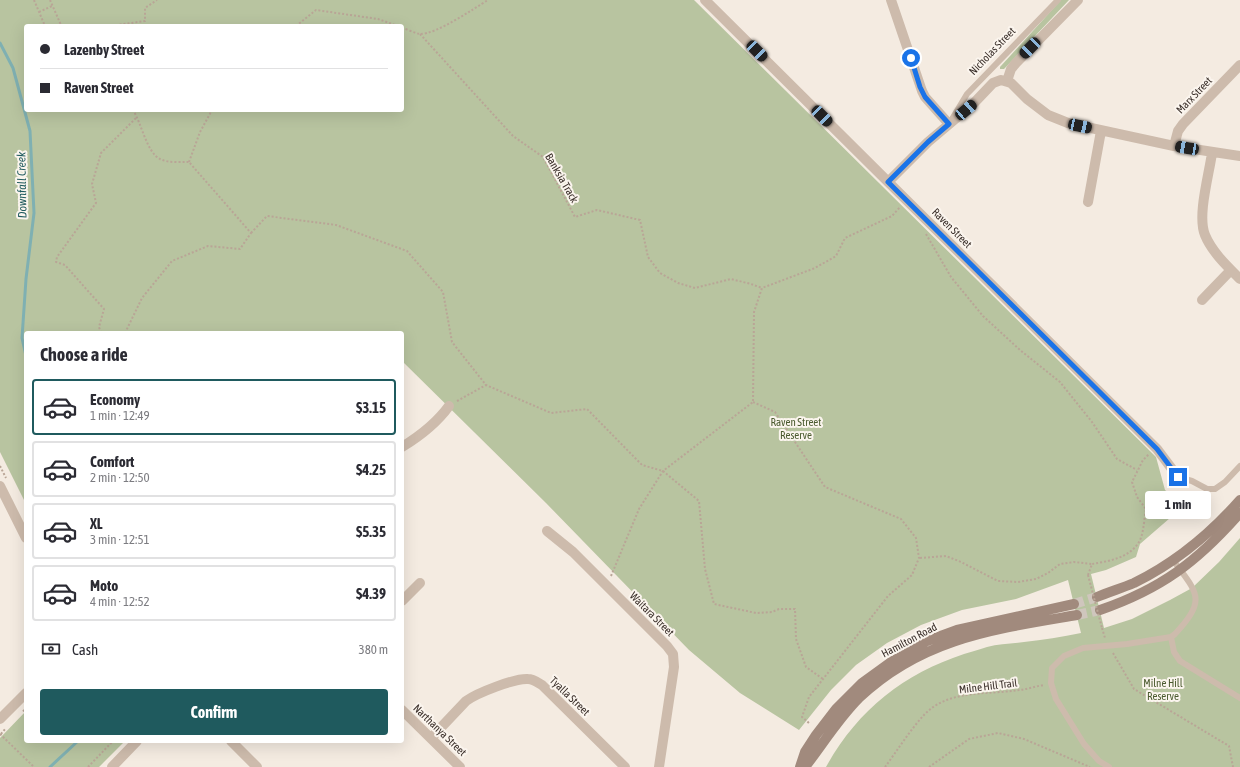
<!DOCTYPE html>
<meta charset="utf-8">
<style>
body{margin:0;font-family:"Asap Condensed",sans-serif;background:#f2f2f3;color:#2b2b33;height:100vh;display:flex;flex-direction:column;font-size:15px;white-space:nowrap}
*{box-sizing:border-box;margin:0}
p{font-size:13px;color:#7c7c81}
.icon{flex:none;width:22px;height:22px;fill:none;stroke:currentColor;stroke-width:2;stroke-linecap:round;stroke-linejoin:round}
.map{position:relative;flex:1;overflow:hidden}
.sheet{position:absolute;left:24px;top:331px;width:380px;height:412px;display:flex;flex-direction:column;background:#fff;border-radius:4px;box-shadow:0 4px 16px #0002}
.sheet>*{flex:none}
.banner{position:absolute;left:24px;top:24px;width:380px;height:88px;border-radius:4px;box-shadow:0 4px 16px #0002;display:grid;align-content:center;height:88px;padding:0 16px;background:#fff}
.end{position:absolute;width:18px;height:18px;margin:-9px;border:5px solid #1a73e8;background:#fff;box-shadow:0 0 0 2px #fff}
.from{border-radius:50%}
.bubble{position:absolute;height:28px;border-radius:4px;background:#fff;box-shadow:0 4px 16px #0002;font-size:13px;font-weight:700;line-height:28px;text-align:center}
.car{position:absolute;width:12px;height:24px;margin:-12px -6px;border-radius:5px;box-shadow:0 0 3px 1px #0007;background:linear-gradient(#222 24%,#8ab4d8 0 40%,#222 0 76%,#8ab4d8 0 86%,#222 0)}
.banner b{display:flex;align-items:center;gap:14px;height:38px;font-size:15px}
.banner b+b{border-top:1px solid #e1e1e2}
.banner i{width:10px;height:10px;background:#2b2b33}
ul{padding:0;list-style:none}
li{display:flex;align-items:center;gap:12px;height:56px;margin:0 8px 6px;padding:0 8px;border:2px solid #e1e1e2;border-radius:4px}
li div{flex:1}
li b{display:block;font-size:15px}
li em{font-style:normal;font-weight:700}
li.on{border-color:#1f5a5e}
li>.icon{width:36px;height:36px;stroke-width:1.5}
h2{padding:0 16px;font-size:18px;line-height:48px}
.pay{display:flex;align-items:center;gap:10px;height:44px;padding:0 16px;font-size:15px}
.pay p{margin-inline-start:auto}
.button{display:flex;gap:8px;margin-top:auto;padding:8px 16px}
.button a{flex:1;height:46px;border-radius:4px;background:#1f5a5e;color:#fff;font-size:16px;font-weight:700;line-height:46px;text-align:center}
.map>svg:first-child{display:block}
.green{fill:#b8c4a0;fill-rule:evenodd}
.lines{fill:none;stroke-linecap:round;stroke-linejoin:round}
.stream{stroke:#7fb0b2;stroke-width:3}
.secondary-tunnel{stroke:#cfc6bd;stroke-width:10;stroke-dasharray:10 5;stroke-linecap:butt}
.path{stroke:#b9a596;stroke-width:2;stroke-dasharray:2 2;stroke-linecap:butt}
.lane{stroke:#cdbbac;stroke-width:6}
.street{stroke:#cdbbac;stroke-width:10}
.secondary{stroke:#a18a7d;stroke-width:10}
.path-bridge{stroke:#b9a596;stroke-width:2;stroke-dasharray:2 2;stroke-linecap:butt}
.route{stroke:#1a73e8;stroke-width:5}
.labels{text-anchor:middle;stroke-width:4;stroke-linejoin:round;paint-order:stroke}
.street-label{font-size:11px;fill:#3b302b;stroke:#fbf5ee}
.park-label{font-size:11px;fill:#4a5a2e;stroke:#fbf5ee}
.water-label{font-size:12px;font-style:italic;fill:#1f5a5e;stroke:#fbf5ee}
</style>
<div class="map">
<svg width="1240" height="767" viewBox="0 0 1240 767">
<rect width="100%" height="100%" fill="#f4ebe1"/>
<path class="green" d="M0 0H694L1156 457 1165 490 1185 505 1140 544 1136 557 1106 570 1091 574 1104 628 1132 619 1170 600 1192 588 1219 562 1240 538V767H826C857 711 903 674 964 654 972 652 980 649 987 647 999 644 1012 644 1024 642 1043 640 1062 637 1081 633L1068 580 1016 599 962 610 921 625 887 643 856 665 831 690 799 730 740 693 689 650 546 503 402 361V333H26V504L0 452ZM26 26H402V110H26Z
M1061 0H1069L1004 69H1000V67Z
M26 711V741H125L99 767H0V738Z"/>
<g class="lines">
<path class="stream" d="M0 43 13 68 30 131 34 213 26 279 22 338 26 356
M50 767 78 741"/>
<path class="secondary-tunnel" d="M1074 604 1097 597
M1077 615 1100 610"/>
<path class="path" d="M34 0 45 26
M50 0 61 25 65 26
M39 12 52 6
M116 26 117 25 145 21V8L157 0
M296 26 316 10 378 19 398 26
M402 28C407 29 414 33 420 34 437 34 473 9 488 0
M420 34 513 136 543 157 575 217 597 210 640 220 648 257 660 273 678 283 695 288 731 279 751 284 762 288
M189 162 200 132 212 110
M251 233 267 216 336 225 407 251 443 292 452 342 486 385 551 413 587 409 642 465 663 471 699 501 705 569 714 604 756 613 772 612 779 609H795L796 639 806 667 823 679
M926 234 951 277 983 316 1020 350 1060 382 1092 422 1117 459 1137 470
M101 333 99 327 104 309 65 265 56 262 57 257 96 203 92 184 101 153 137 117
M125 333 142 298 172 261 208 246 240 249 251 233 189 162C180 162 168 163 160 159 147 153 141 122 133 110
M457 401 486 385
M753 402 775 412 825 487 901 519 916 538 919 558 912 575 888 596 809 697 802 717 809 723
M0 466 6 478
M920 558 946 556 961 562 998 581 1018 582 1036 579 1048 573 1060 564 1074 562 1092 564
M1088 575 1092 564C1109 561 1131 558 1140 540 1144 531 1144 519 1146 509L1137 497 1132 482 1143 460 1149 454
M611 576 639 509 663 471 753 402 754 312 762 288 815 268 836 256 845 238 892 216 900 207
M1102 628 1105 638
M1113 653 1134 689 1229 746 1233 767
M23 710 26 713
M0 734 34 767
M1 734 6 728
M88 767 113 741
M885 767C897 751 910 730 924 715 948 689 988 695 1020 690 1028 689 1036 686 1044 685
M929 767 969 739 998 733 1024 739 1090 767"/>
<path class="lane" d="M952 119 967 94 1058 0
M1178 477 1192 481 1207 489H1215L1225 482 1240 466
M1171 637 1174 652 1180 661 1240 698
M1109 767 1099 761 1084 744 1056 699 1051 683 1052 668 1064 656 1083 648 1127 644 1171 637 1175 634C1207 599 1198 594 1173 560"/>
<path class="street" d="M705 0 1157 449 1178 477
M891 0 922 91 925 97 949 124
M1007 81 1011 69 1016 63 1078 0
M1174 146 1178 131 1183 124 1240 65
M1212 153C1209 175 1197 216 1205 235 1212 252 1227 266 1240 279
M888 182 928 142 973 104 993 83 1001 80 1011 83 1027 99 1048 115 1068 123 1174 146 1240 156
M1088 202 1101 131
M1202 300 1231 270
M402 447C420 436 436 424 449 406
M0 486 26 538
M547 531 573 552 667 646 673 654 674 667 659 767
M402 601 420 583
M402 710 460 767
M0 719 26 693
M431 738 466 701C477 693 515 678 528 679 533 679 537 682 542 685L625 767
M231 741 257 767
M112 767 137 741"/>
<path class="secondary" d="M1097 597C1109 592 1122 588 1134 583 1175 563 1210 534 1240 500
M1100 610C1161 589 1197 562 1240 513
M800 767 805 752 816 735 836 709 862 683 891 662 927 641 957 630 1074 604
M805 767C823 744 838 719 859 698 922 638 995 629 1077 615"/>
<path class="path-bridge" d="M1088 575 1102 628"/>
</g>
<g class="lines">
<path class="route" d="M911 58 920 87 925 97 949 124 928 142 888 182 1157 449 1178 477"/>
</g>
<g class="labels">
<g class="street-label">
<text transform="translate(992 51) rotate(-46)" y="4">Nicholas Street</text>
<text transform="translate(1194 95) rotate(-46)" y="4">Marx Street</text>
<text transform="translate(562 178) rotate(60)" y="4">Banksia Track</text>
<text transform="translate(952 228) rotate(45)" y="4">Raven Street</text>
<text transform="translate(652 614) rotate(45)" y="4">Waitara Street</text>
<text transform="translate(909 640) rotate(-28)" y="4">Hamilton Road</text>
<text transform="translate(988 686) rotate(-7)" y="4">Milne Hill Trail</text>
<text transform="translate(570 696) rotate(44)" y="4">Tyalla Street</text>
<text transform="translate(440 730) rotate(44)" y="4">Narthanya Street</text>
</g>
<g class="park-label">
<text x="796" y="426">Raven Street<tspan x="796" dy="13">Reserve</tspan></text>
<text x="1163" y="687">Milne Hill<tspan x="1163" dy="13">Reserve</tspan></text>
</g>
<g class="water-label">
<text transform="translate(22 185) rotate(-91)" y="4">Downfall Creek</text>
</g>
</g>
</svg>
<i class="end from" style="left:911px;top:58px"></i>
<i class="end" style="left:1178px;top:477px"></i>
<div class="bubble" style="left:1145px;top:491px;width:66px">1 min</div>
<i class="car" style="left:1030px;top:48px;rotate:225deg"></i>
<i class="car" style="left:757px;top:51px;rotate:135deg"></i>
<i class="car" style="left:966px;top:110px;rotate:49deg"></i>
<i class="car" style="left:822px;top:116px;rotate:135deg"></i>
<i class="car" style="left:1080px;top:126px;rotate:102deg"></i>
<i class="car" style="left:1187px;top:148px;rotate:280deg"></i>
<div class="banner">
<b><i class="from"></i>Lazenby Street</b>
<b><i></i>Raven Street</b>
</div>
<section class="sheet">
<h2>Choose a ride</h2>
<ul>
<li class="on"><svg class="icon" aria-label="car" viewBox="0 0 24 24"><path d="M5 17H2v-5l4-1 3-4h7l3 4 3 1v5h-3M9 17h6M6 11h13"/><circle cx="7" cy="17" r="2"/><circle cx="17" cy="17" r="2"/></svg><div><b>Economy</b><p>1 min · 12:49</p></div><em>$3.15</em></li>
<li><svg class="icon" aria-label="car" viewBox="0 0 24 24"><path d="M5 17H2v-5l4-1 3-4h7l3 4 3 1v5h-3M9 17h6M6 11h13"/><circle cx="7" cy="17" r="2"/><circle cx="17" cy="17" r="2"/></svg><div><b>Comfort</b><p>2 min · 12:50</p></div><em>$4.25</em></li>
<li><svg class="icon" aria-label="car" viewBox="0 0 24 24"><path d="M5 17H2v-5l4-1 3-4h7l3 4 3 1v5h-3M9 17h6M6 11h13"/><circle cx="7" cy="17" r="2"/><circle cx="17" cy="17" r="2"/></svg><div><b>XL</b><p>3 min · 12:51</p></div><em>$5.35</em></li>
<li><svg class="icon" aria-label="car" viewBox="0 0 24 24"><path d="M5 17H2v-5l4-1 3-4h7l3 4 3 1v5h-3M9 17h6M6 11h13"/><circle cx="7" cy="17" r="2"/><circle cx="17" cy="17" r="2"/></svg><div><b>Moto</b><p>4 min · 12:52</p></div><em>$4.39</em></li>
</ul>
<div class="pay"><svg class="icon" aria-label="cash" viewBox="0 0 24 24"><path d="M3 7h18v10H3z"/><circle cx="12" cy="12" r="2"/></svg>Cash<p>380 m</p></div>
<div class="button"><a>Confirm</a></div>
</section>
</div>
